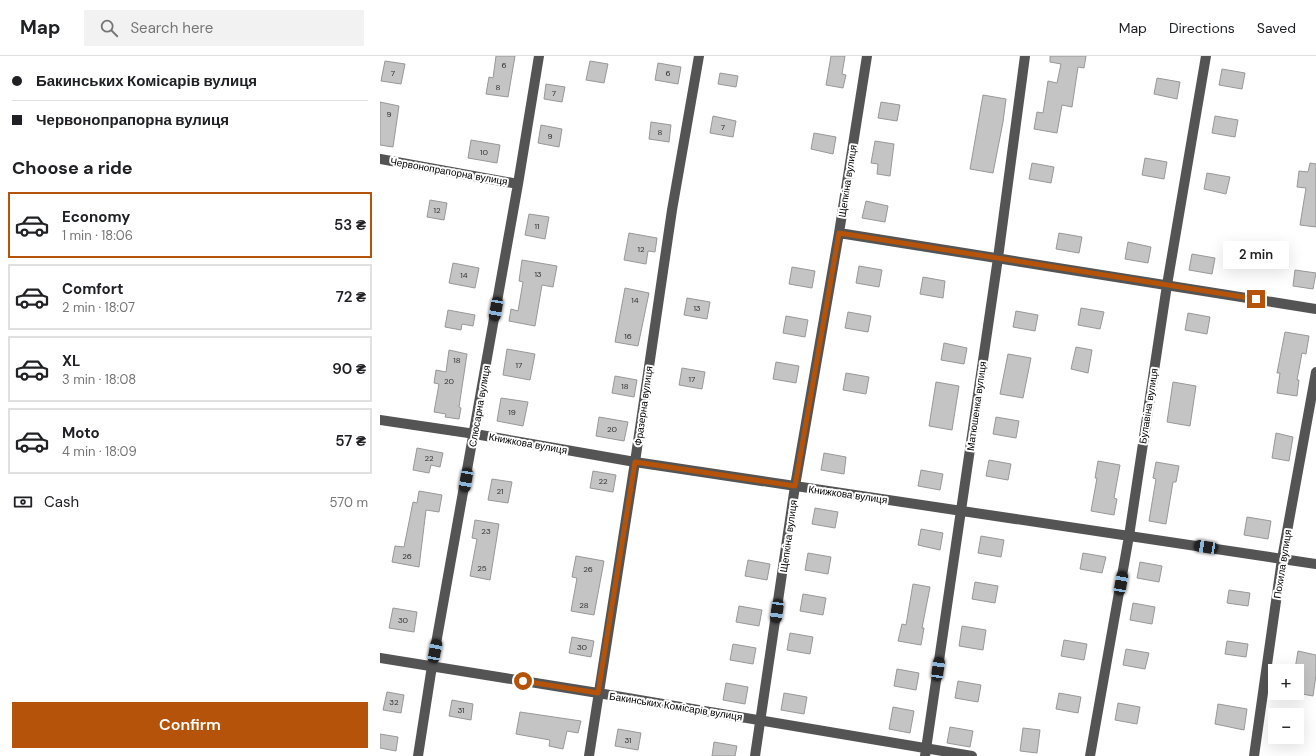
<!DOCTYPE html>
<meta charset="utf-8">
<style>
body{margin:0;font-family:"DM Sans",sans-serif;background:#f2f2f2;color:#202124;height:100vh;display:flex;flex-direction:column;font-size:15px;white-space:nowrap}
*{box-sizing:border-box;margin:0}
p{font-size:13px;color:#757577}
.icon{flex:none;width:22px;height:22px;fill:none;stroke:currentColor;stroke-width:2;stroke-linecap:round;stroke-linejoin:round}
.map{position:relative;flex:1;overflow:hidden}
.drawer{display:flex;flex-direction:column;background:#fff;width:380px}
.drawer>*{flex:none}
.top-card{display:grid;align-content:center;height:88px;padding:0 12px;background:#fff}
.fabs{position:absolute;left:888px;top:608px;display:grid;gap:8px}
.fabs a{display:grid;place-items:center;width:36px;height:36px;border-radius:0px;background:#fff;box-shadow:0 4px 16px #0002;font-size:20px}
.end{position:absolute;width:18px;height:18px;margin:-9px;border:5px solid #b45309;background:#fff;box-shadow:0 0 0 2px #fff}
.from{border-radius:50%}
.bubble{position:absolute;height:28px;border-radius:0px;background:#fff;box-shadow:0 4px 16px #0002;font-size:13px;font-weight:600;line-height:28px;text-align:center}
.car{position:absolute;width:12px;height:24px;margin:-12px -6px;border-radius:5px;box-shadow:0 0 3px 1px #0007;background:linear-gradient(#222 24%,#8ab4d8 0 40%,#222 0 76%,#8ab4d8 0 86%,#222 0)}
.top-card b{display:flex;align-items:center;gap:14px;height:38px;font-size:15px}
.top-card b+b{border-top:1px solid #e0e0e0}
.top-card i{width:10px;height:10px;background:#202124}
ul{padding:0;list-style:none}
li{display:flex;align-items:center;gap:12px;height:66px;margin:0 8px 6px;padding:0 4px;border:2px solid #e0e0e0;border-radius:0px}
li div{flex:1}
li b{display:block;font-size:15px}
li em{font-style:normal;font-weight:600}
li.current{border-color:#b45309}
li>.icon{width:36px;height:36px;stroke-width:1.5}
h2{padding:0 12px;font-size:18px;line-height:48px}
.pay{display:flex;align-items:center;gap:10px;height:44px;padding:0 12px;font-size:15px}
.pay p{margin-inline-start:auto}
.action{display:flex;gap:8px;margin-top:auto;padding:8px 12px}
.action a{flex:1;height:46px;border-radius:0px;background:#b45309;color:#fff;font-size:16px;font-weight:600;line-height:46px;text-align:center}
header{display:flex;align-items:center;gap:24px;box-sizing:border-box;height:56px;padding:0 20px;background:#fff;border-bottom:1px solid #e0e0e0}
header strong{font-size:19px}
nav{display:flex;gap:22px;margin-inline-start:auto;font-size:14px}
.search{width:280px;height:36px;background:#f2f2f2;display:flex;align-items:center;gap:10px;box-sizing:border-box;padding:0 14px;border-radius:0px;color:#757577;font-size:15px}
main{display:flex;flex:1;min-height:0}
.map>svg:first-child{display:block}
.building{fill:#c4c4c4;stroke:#989898}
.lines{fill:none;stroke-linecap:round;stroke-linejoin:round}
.minor{stroke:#545454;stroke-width:10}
.route{stroke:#b45309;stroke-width:5}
.labels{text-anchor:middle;stroke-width:4;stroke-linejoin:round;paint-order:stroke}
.number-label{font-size:8px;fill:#313131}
.street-label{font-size:10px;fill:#000;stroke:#fff}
</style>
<header>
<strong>Map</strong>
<div class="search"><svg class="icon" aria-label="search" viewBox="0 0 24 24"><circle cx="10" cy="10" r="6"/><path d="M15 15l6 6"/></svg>Search here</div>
<nav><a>Map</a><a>Directions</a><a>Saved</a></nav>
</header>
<main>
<section class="drawer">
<div class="top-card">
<b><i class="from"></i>Бакинських Комісарів вулиця</b>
<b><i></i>Червонопрапорна вулиця</b>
</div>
<h2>Choose a ride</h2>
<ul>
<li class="current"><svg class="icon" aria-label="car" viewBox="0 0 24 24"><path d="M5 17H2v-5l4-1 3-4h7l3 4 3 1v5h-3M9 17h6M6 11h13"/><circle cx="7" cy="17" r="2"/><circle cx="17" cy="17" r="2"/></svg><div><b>Economy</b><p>1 min · 18:06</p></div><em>53 ₴</em></li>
<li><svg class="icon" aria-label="car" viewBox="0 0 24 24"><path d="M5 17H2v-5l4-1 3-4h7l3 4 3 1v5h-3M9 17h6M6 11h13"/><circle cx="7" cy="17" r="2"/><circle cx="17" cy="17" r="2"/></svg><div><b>Comfort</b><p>2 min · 18:07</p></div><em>72 ₴</em></li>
<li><svg class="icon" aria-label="car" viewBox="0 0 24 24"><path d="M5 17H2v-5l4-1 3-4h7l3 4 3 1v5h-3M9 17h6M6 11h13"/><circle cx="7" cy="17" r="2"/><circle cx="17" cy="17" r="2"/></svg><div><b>XL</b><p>3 min · 18:08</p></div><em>90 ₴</em></li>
<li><svg class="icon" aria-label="car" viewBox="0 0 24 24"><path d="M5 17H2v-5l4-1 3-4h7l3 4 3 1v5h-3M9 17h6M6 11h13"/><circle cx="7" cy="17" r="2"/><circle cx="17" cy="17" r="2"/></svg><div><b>Moto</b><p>4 min · 18:09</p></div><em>57 ₴</em></li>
</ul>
<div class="pay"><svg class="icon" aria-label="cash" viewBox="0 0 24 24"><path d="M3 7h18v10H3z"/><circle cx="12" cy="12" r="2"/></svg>Cash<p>570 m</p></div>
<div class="action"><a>Confirm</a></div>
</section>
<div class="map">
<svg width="936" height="700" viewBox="0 0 936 700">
<rect width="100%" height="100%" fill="#fff"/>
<path class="building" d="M116 0H135L128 41 106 38 109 21 113 22Z
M451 0H465L462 18 466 19 463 32 446 29Z
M670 0H706L704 12 698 11 692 51 682 49 677 77 654 73 657 56 663 57 668 25 677 27 681 8 670 6Z
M5 5 25 8 21 28 1 25Z
M210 5 228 8 224 27 206 24Z
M278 7 301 11 298 28 275 24Z
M842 13 865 17 862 33 839 29Z
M340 17 358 20 356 31 338 28Z
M777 22 800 26 797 43 774 38Z
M166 28 185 31 182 46 164 43Z
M603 39 626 43 623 66 613 117 590 113Z
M0 46 19 50 13 91 0 89Z
M501 46 520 49 517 65 498 62Z
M333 60 356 65 353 81 330 77Z
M835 60 858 64 855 81 832 77Z
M271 66 291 69 289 86 269 83Z
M161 69 182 73 179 91 158 87Z
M434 77 456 81 453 98 431 93Z
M91 84 120 89 117 107 88 102Z
M495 85 514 88 510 120 497 118 498 108 491 107Z
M765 102 787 106 784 123 762 119Z
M652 107 674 111 671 127 649 123Z
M930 107 936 108V171L920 169 926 132 917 131 919 115 928 116Z
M827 117 850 121 846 138 824 133Z
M50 144 67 147 64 164 47 161Z
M486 145 508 150 505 166 482 162Z
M149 158 169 161 165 183 145 179Z
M249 177 277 182 275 196 268 195 266 208 244 204Z
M679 177 702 181 699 197 676 193Z
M748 186 771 191 768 207 745 203Z
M812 198 835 202 832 218 809 214Z
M142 204 177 210 173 231 162 229 155 270 129 265 131 253 138 255 143 226 139 225Z
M73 207 99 212 95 232 69 227Z
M479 210 502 214 499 231 476 227Z
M412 211 435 215 432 232 409 228Z
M915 214 936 217 933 233 913 230Z
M543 221 565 225 563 242 540 238Z
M245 232 269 237 258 290 235 286Z
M307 242 330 246 327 263 304 259Z
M701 252 724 256 720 273 698 269Z
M68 254 95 259 93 270 82 268 81 274 65 271Z
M636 255 658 259 655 275 633 271Z
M468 256 491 260 488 276 465 272Z
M808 257 830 261 827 278 805 274Z
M406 260 428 264 425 281 403 277Z
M905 276 929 280 926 298 922 297 917 324H919L917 340 897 337 900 317H897Z
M564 287 587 292 584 308 561 304Z
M696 291 712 294 708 317 691 313Z
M127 293 155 298 150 324 123 319Z
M69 294 87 298 79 351 81 352 79 363 65 361 66 358 54 356 59 328 54 327 56 314 66 316Z
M628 298 651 302 643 342 620 338Z
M396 306 419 310 416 327 393 323Z
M302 312 325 316 322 333 299 329Z
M466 317 489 321 486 338 463 334Z
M235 320 257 324 254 341 232 337Z
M556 326 579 330 572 374 549 370Z
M793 326 816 330 810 370 787 366Z
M121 342 148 346 143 370 117 365Z
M219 361 248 366 244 385 216 380Z
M616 361 639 365 636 382 613 378Z
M896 377 913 381 909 405 892 402Z
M37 392 63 397 60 411 51 409 49 417 33 414Z
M444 397 466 401 464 418 441 414Z
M609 404 631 408 628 424 606 420Z
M718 405 740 409 734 442 737 443 734 459 711 455 717 422H715Z
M776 406 799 410 796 426H793L786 468 769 465 776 423 773 422Z
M541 414 563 418 560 434 538 430Z
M213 415 236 419 233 436 210 432Z
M112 423 132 426 128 447 108 444Z
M39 435 62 439 59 456 46 454 39 511 12 506 15 490 24 491 33 446 37 447Z
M435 452 458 456 455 472 432 468Z
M867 461 891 465 888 483 864 479Z
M95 464 119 468 110 524 90 520 97 483 92 482Z
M541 473 563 477 560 494 538 489Z
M601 480 624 484 621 501 598 497Z
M428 497 451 501 448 518 425 514Z
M703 497 726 501 722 517 700 513Z
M196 500 224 505 214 559 191 555 197 522 192 521Z
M368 504 390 508 387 524 365 520Z
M760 506 782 510 779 526 757 522Z
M595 526 618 530 615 547 592 543Z
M533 528 550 531 542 572H544L541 589 518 585 522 568 526 569Z
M849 534 870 537 868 550 847 547Z
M423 538 446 542 443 559 420 555Z
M753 547 775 551 772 568 750 564Z
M359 550 382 554 379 570 356 566Z
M13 552 37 556 34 576 9 572Z
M582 570 606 574 603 594 579 590Z
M410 577 433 581 430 598 407 594Z
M192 581 214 585 211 601 189 597Z
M684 584 707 588 704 604 681 600Z
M847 585 868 588 866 601 845 598Z
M353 588 376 592 373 608 350 604Z
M746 593 769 597 765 613 743 609Z
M918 595 936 599V619L933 640 917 637V613H915Z
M517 613 539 617 536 634 514 630Z
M578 625 601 629 598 646 575 642Z
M346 627 368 631 365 648 343 644Z
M7 636 24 639 21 657 3 654Z
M404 637 427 641 424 658 401 654Z
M679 637 701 641 698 657 676 653Z
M72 644 93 648 91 664 69 660Z
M738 647 760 651 757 668 735 664Z
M838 648 867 653 864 674 835 668Z
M513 651 534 655 530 677 509 673Z
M140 656 201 665 198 677 187 675 183 693 169 690 170 684 136 678Z
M570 671 593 675 590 691 567 687Z
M643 672 660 674 657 697 640 695Z
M238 673 261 677 258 694 235 690Z
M0 678 18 681 16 695 0 692Z
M334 686 357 690 355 700H332Z"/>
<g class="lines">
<path class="minor" d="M0 103 138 128
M459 177 936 253
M0 364 95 378 255 406 936 508
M0 602 218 637 592 700
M38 700 52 610 138 128 159 0
M209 700 255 406 292 154 319 0
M375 700 415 430 459 177 487 0
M545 700 618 202 645 0
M710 700 749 480 787 229 826 0
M874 700 902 503 936 316"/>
</g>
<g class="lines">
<path class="route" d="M143 625 218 637 255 406 415 430 459 177 876 243"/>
</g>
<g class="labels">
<g class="number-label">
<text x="124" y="12">6</text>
<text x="13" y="20">7</text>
<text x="288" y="20">6</text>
<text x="118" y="34">8</text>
<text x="174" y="40">7</text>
<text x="9" y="61">9</text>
<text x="343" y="74">7</text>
<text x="280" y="79">8</text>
<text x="170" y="83">9</text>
<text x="104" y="99">10</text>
<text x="57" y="157">12</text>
<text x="157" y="173">11</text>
<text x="261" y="196">12</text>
<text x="158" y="221">13</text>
<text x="84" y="222">14</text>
<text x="255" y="247">14</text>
<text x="317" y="255">13</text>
<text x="248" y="283">16</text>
<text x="77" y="307">18</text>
<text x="139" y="312">17</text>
<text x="312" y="326">17</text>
<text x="69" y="328">20</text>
<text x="245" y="333">18</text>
<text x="132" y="359">19</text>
<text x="232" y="376">20</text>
<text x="49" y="405">22</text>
<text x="223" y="428">22</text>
<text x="120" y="438">21</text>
<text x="106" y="478">23</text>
<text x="27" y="503">26</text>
<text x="102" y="515">25</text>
<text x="208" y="516">26</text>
<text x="204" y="552">28</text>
<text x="23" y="567">30</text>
<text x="202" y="594">30</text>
<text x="14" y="649">32</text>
<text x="81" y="657">31</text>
<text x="248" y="687">31</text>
</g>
<g class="street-label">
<text transform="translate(69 115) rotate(10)" y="4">Червонопрапорна вулиця</text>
<text transform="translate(467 125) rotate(-81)" y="4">Щепкіна вулиця</text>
<text transform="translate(99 350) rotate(-80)" y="4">Слюсарна вулиця</text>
<text transform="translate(263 350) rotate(-82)" y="4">Фразерна вулиця</text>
<text transform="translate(596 350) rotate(-82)" y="4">Матюшенка вулиця</text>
<text transform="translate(768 350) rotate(-81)" y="4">Булавіна вулиця</text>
<text transform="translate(148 387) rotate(10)" y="4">Книжкова вулиця</text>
<text transform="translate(468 438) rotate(8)" y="4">Книжкова вулиця</text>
<text transform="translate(408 480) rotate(-82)" y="4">Щепкіна вулиця</text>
<text transform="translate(902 508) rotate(-81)" y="4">Похила вулиця</text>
<text transform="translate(296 650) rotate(9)" y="4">Бакинських Комісарів вулиця</text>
</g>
</g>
</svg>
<div class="fabs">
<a>+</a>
<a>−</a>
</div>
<i class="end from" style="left:143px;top:625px"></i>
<i class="end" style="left:876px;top:243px"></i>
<div class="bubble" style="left:843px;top:185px;width:66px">2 min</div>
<i class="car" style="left:116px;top:253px;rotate:190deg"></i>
<i class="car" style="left:86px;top:424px;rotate:190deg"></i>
<i class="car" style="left:826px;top:491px;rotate:279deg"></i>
<i class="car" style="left:741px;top:527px;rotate:10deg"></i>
<i class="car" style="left:397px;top:555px;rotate:188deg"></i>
<i class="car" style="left:55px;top:595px;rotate:11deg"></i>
<i class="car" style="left:558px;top:613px;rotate:8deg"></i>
</div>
</main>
